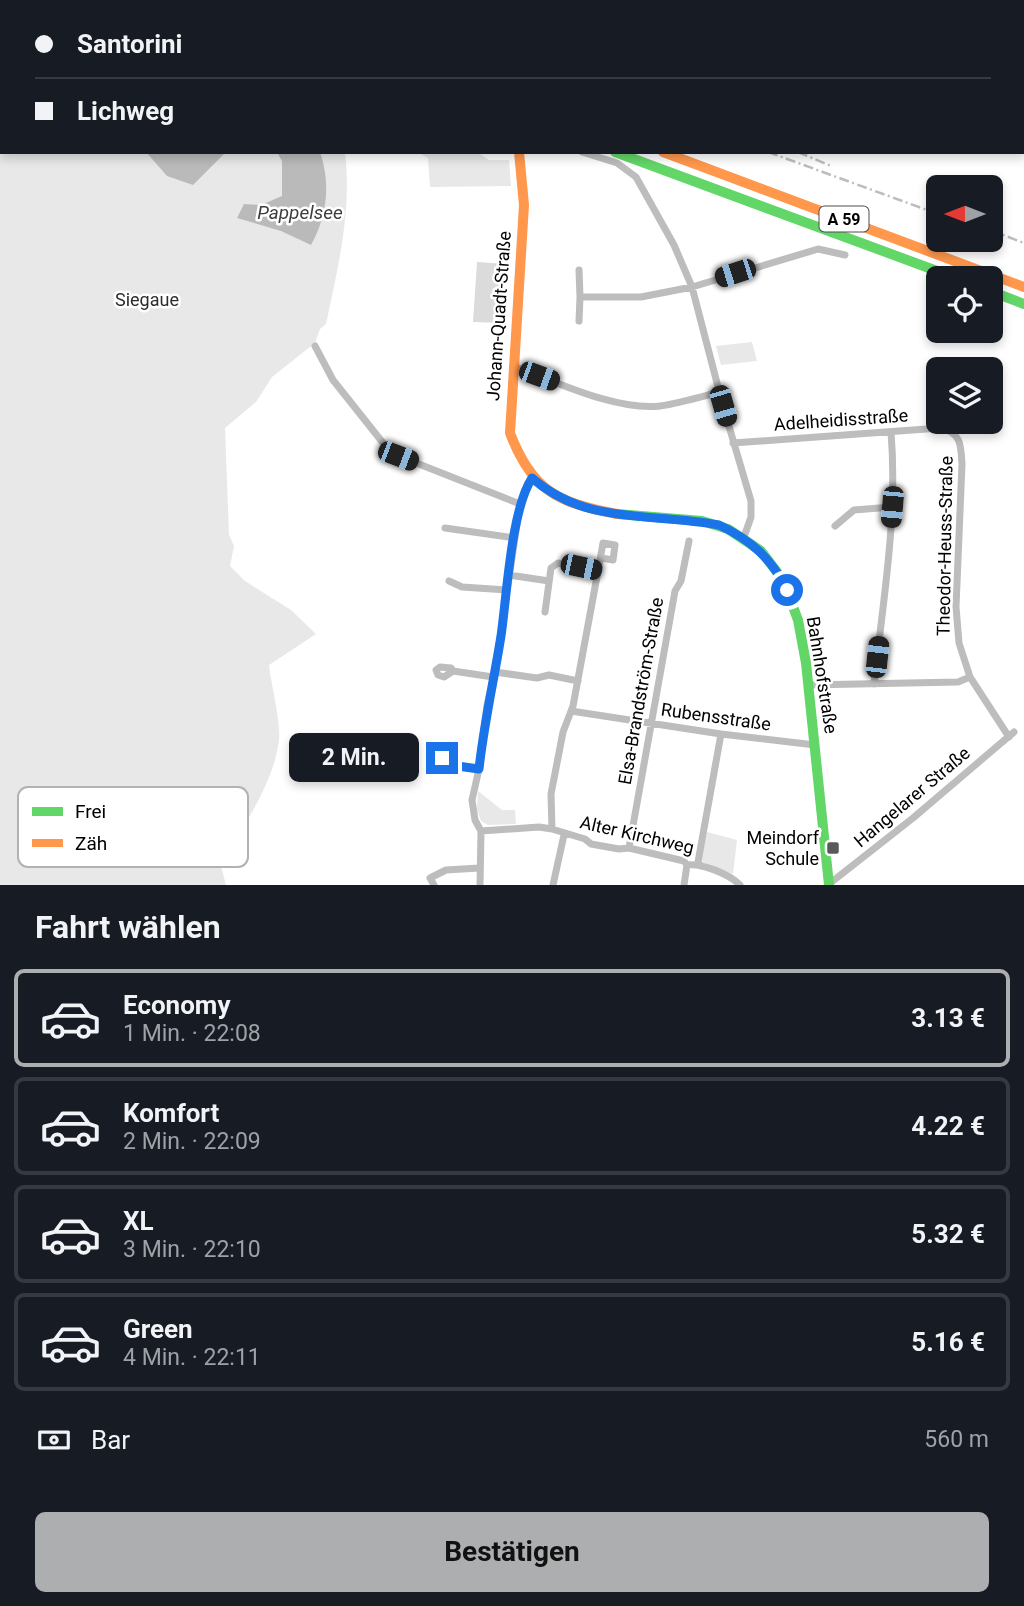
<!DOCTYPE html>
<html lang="de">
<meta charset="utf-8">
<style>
body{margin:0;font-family:Roboto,sans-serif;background:#242831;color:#f1f3f6;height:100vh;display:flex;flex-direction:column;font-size:26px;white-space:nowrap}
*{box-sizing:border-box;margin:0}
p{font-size:23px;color:#9ea1a6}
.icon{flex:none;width:38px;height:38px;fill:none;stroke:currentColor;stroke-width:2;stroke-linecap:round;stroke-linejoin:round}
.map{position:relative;height:885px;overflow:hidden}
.panel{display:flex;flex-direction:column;background:#171b24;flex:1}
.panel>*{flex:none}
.hud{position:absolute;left:0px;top:0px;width:1026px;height:154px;box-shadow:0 4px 10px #0003;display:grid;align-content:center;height:154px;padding:0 35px;background:#171b24}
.needle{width:46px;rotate:270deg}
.tools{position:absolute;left:926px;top:175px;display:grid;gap:14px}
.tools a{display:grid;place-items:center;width:77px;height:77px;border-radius:10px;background:#171b24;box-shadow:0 4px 10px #0003;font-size:35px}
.end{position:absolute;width:32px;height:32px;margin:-16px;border:9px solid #1a73e8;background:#fff;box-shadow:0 0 0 4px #fff}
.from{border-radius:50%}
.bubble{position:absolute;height:49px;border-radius:10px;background:#171b24;box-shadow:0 4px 10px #0003;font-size:23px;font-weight:700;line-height:49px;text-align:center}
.car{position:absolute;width:21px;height:42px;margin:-21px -10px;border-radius:9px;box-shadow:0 0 5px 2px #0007;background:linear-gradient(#222 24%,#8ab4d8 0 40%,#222 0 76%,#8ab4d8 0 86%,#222 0)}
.hud b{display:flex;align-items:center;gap:24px;height:66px;font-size:26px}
.hud b+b{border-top:2px solid #363941}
.hud i{width:18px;height:18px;background:#f1f3f6}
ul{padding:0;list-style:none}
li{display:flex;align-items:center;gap:21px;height:98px;margin:0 14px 10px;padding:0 21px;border:4px solid #363941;border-radius:10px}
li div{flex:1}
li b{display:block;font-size:26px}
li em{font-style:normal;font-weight:700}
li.current{border-color:#adaeaf}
li>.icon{width:63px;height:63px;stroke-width:1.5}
h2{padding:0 35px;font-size:32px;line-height:84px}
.pay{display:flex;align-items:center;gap:18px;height:77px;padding:0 35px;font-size:26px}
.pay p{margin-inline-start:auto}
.action{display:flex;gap:14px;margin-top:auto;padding:14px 35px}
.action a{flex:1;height:80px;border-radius:10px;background:#adaeaf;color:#111;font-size:28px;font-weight:700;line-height:80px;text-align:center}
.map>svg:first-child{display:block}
.green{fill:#e8e8e8}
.water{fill:#bababa}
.building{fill:#dbdbdb}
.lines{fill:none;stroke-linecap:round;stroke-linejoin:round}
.street{stroke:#bdbdbd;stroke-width:7}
.fast{stroke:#63d668;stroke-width:10}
.slow{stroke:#ff974d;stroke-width:10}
.rail{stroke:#bdbdbd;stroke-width:2.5;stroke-dasharray:10 3.5 2 3.5;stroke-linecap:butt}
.route{stroke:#1a73e8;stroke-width:9}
.poi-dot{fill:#595959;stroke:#fff;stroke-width:2.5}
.labels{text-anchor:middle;stroke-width:5;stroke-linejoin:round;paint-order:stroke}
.shield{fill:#fff;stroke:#4c4c4c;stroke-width:2}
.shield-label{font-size:16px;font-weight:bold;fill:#000}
.park-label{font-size:18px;fill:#2c2c2c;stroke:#fff}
.street-label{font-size:18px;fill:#000;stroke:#fff}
.poi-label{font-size:18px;fill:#000;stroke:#fff;text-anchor:end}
.water-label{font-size:19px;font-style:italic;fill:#3d3d3d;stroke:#fff}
.key{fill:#fff;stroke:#b2b2b2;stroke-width:2}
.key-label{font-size:19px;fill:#000}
</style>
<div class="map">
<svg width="1024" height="885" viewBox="0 0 1024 885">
<rect width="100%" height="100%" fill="#fff"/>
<path class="green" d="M0 45 2 152H345C352 212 338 267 326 324L320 329 315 343 272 377 256 402 225 428 229 535 234 546 230 566 245 581 291 610 316 634 269 665C271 684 281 723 279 740 275 772 257 806 239 833 233 843 224 847 219 858L226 885H0Z
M417 152H477L489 160H509L511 186 430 187 428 158Z
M752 342 757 361 721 365 716 346Z
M478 791 502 810H515L516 824 488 825 481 821 477 810Z
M707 832 737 840 733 874 705 865 701 859Z"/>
<path class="water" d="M146 152H226L193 185 167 176Z
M277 152H320C331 184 327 216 311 245L281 231 237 218 244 204 261 205 282 196V161Z"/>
<path class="building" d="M477 262 506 264 502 323 473 322Z"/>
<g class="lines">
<path class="street" d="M1005 0 1017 2
M885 2 895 0
M582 152 617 163 636 177 674 245 692 287 723 406 751 501V517L744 537
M579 270 580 297
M579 321 580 297H641L692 287 818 249 845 255
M315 346 333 380 391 453 520 504
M513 366C555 381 615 411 660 406 680 403 700 397 719 392
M733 443 940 428C961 432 961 445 962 464L956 607 959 643 970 677 1009 737
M835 526 854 510 892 507
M445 528 515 538
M598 571 603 543 615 545 613 560 601 558
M509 575 549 581
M449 581 462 587 507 590
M545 612 551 568 558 563 598 571 573 706 563 732 551 794 552 829
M453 671 444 677 438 675 436 670 440 667 451 668 453 671 493 677
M495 672 537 678 549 675 578 681
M874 684C883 601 898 516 891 432
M808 685 958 682 970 677
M571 711 721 734 815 745
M442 758 434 756 432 751 434 748 444 750 445 754 442 758 450 765 479 769
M481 831 539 827 552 829 585 839 591 844 619 849 629 848 684 861 687 865C702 863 729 874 740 885
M629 848 675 591 681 581 689 541
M701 866 698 862 721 734
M829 884 913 818 1014 732
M434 885 430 878 446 870 479 868
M480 885 481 831 475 820 472 800 479 769 487 705 495 672 520 504 532 477
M553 885 564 835
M684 885 687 865"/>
<path class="fast" d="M520 0 524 2
M0 8H2
M615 152 956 278
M990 291 1024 304
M617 514 702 521 728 529 761 551 783 580 798 620 806 663 829 885"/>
<path class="slow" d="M71 0 86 2
M519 152 524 205 510 433C532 491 558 503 617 514
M663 152 1024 287"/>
<path class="rail" d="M351 0 357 2
M384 0 390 2
M768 152 938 214
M798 152 831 166
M990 230 1024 243"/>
</g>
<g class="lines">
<path class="route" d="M442 758 450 765 479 769C484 723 494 680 501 636 507 595 511 510 532 478 587 526 651 512 719 525 751 540 771 558 787 590"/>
</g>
<rect class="poi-dot" x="826" y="841" width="14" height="14" rx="3.5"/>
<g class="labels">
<rect class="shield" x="819.5" y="206.5" width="49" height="25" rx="5"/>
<g class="shield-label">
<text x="844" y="225">A 59</text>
</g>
<g class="park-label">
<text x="147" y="306">Siegaue</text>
</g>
<g class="street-label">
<text transform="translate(499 316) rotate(-86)" y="6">Johann-Quadt-Straße</text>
<text transform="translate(841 420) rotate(-4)" y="6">Adelheidisstraße</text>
<text transform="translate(945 546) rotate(-89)" y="6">Theodor-Heuss-Straße</text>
<text transform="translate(822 675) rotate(81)" y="6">Bahnhofstraße</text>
<text transform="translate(641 691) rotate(-80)" y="6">Elsa-Brandström-Straße</text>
<text transform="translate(716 717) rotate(8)" y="6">Rubensstraße</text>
<text transform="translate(912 797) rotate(-40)" y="6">Hangelarer Straße</text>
<text transform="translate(637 835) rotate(13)" y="6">Alter Kirchweg</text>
</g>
<g class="poi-label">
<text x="819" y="844">Meindorf<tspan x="819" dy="21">Schule</tspan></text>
</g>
<g class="water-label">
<text x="300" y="219">Pappelsee</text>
</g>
</g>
<rect x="18" y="787" width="230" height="80" rx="10" class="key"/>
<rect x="32" y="807" width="31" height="9" fill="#63d668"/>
<rect x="32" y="839" width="31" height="8" fill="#ff974d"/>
<g class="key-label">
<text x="75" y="818">Frei</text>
<text x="75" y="850">Zäh</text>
</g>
</svg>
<div class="tools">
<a><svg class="needle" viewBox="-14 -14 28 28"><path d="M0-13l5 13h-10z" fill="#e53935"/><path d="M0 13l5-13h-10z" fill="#9ea1a6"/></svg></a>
<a><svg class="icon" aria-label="locate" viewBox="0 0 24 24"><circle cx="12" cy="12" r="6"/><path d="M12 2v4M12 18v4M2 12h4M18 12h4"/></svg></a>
<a><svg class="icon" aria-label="layers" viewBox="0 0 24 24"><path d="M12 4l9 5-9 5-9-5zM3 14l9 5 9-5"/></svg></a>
</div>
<i class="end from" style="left:787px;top:590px"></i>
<i class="end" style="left:442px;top:758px"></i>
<div class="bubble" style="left:289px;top:733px;width:130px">2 Min.</div>
<i class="car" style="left:735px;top:273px;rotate:252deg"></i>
<i class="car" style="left:539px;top:376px;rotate:110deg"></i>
<i class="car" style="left:723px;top:406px;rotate:164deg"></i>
<i class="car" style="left:398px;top:456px;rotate:111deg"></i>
<i class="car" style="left:892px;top:507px;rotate:185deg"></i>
<i class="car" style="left:581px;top:567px;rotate:102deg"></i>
<i class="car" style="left:877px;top:657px;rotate:6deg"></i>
<div class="hud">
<b><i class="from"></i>Santorini</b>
<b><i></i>Lichweg</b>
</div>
</div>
<section class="panel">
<h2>Fahrt wählen</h2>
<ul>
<li class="current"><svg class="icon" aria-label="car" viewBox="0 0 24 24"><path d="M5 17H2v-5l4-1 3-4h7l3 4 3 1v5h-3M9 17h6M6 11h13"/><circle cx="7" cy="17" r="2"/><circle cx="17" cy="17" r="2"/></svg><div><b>Economy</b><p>1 Min. · 22:08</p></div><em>3.13 €</em></li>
<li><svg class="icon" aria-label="car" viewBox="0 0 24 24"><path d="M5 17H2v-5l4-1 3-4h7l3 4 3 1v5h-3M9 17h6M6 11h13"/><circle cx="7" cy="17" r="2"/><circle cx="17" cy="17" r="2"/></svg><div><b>Komfort</b><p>2 Min. · 22:09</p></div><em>4.22 €</em></li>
<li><svg class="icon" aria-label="car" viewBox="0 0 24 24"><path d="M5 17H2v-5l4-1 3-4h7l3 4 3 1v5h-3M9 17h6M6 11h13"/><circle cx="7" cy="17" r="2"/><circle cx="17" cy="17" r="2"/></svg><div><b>XL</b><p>3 Min. · 22:10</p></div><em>5.32 €</em></li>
<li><svg class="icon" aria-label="car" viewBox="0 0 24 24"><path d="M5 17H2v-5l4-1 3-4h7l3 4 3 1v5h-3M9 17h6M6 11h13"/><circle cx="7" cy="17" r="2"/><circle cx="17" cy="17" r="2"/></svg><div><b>Green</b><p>4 Min. · 22:11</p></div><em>5.16 €</em></li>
</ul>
<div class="pay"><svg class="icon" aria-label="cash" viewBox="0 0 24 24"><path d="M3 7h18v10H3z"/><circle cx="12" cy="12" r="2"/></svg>Bar<p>560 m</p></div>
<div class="action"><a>Bestätigen</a></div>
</section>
